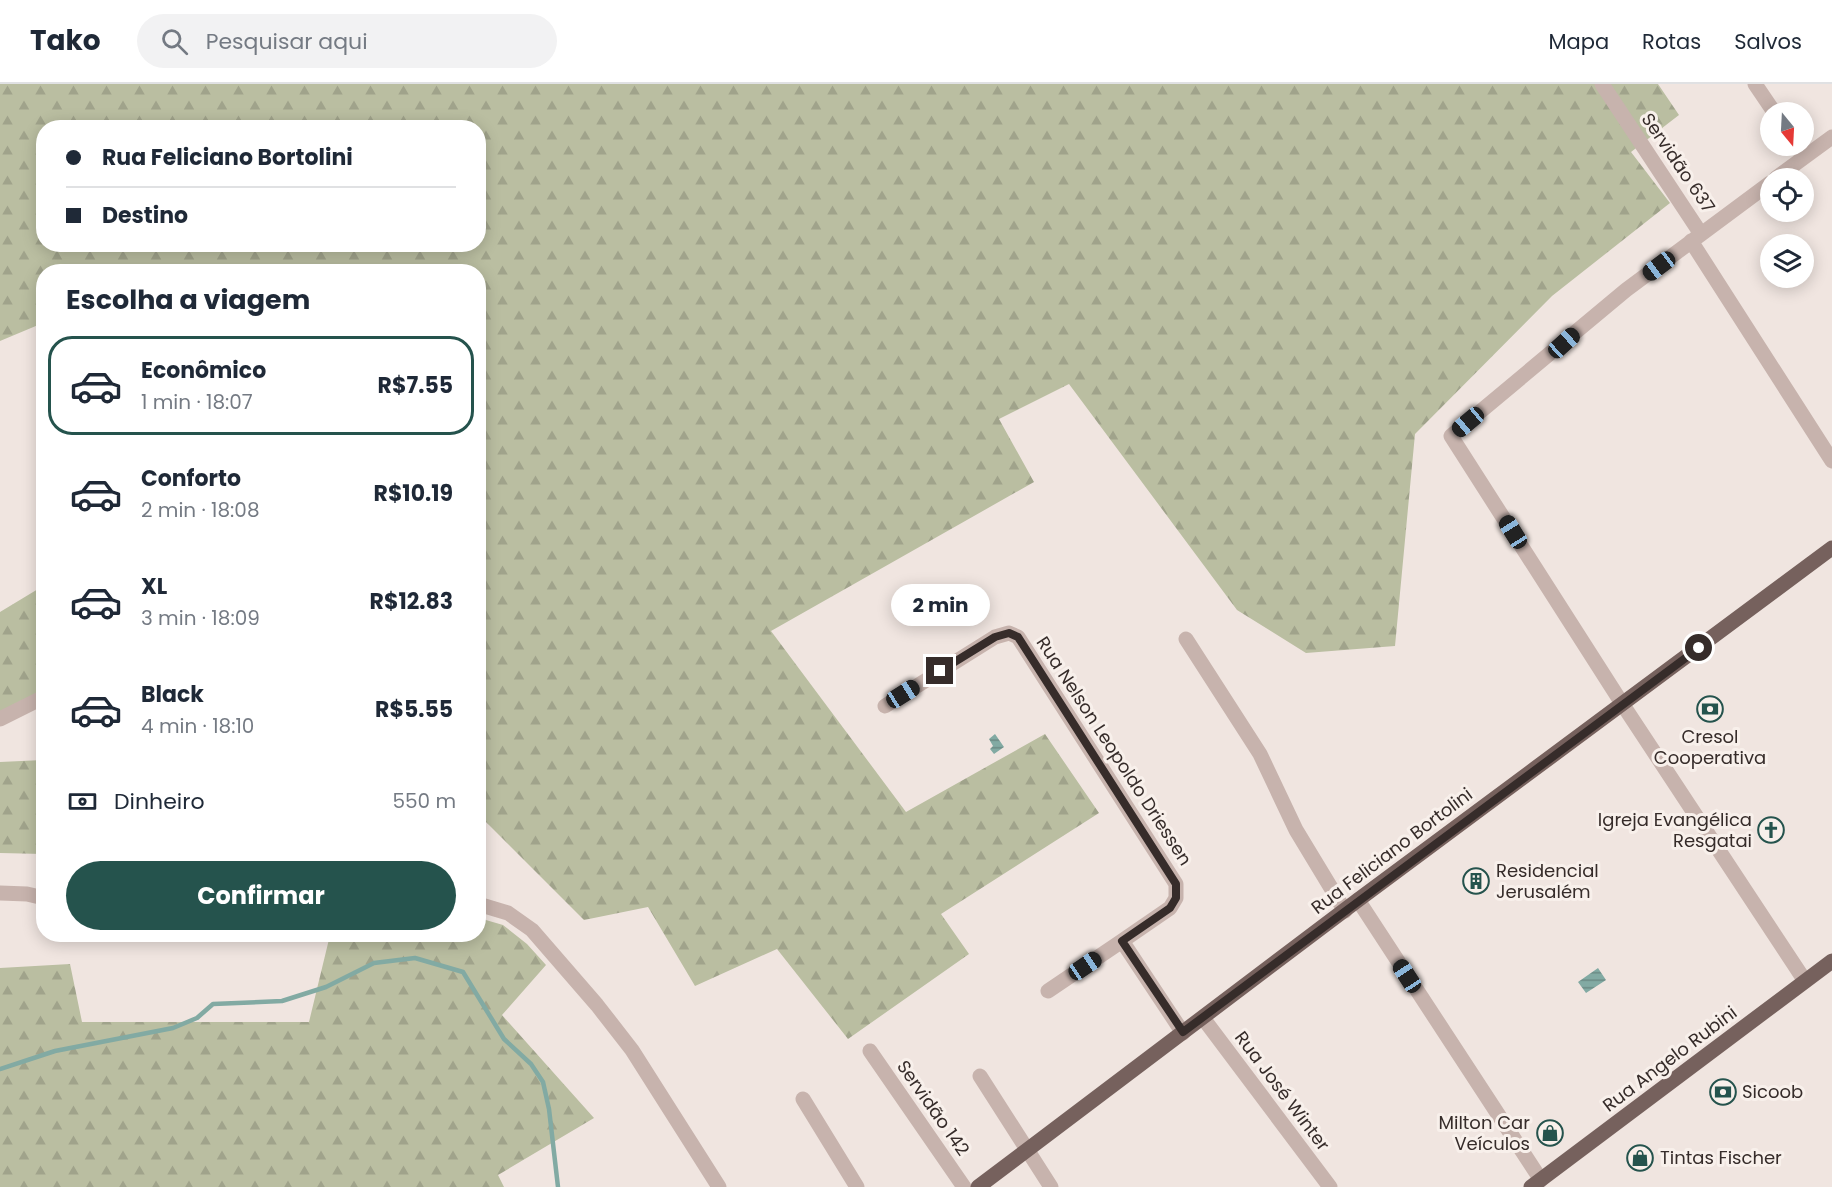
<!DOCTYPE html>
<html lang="pt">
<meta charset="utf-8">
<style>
body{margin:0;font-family:Poppins,sans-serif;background:#f2f2f3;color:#1f2937;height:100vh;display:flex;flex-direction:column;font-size:22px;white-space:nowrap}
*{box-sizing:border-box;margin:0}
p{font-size:20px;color:#747a83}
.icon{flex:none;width:33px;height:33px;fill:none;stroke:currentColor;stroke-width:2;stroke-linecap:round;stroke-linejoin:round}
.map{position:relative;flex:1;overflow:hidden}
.details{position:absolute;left:36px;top:180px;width:450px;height:678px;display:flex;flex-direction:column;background:#fff;border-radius:24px;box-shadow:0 3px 15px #0003}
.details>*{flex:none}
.hud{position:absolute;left:36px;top:36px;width:450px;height:132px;border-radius:24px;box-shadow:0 3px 15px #0003;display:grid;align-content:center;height:132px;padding:0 30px;background:#fff}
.needle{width:39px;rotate:162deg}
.fabs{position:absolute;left:1760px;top:18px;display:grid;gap:12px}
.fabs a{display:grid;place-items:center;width:54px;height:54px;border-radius:50%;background:#fff;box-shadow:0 3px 15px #0003;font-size:30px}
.end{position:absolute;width:27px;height:27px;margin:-14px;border:8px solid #362c2a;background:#fff;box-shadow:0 0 0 3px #fff}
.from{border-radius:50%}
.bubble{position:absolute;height:42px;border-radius:21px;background:#fff;box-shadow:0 3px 15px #0003;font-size:20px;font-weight:700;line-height:42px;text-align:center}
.car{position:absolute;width:18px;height:36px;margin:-18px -9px;border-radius:8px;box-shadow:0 0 4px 2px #0007;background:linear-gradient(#222 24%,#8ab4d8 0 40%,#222 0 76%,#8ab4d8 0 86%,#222 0)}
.hud b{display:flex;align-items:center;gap:21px;height:57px;font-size:22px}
.hud b+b{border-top:2px solid #e0e1e3}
.hud i{width:15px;height:15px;background:#1f2937}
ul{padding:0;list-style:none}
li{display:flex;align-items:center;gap:18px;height:99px;margin:0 12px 9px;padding:0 18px;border:3px solid transparent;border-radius:24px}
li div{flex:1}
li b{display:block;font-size:22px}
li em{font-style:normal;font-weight:700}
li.on{border-color:#25534d}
li>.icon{width:54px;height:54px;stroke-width:1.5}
h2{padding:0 30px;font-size:27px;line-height:72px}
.pay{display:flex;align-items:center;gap:15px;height:66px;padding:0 30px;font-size:22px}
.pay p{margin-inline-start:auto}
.cta{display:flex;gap:12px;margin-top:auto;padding:12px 30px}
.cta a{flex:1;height:69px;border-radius:36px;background:#25534d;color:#fff;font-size:24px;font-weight:700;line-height:69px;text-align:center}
header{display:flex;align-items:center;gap:36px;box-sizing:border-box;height:84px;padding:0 30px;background:#fff;border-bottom:2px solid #e0e1e3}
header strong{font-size:28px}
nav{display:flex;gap:33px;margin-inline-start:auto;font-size:21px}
.search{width:420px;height:54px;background:#f2f2f3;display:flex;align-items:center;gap:15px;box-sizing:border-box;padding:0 21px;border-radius:33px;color:#747a83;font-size:22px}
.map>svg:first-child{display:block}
.forest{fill:url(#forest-firs);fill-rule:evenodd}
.water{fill:url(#water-rules)}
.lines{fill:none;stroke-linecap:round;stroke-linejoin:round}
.stream{stroke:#82aaa3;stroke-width:4.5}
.street{stroke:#c7b3ad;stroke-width:15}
.primary{stroke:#76615d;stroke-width:15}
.route{stroke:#362c2a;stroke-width:8}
.labels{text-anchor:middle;stroke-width:6;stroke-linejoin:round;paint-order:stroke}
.street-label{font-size:18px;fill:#362c2a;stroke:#f8f0eb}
.poi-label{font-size:18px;fill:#362c2a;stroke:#f8f0eb;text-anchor:start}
</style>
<header>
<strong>Tako</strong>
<div class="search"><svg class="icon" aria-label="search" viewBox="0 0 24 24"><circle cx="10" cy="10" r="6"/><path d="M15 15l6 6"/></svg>Pesquisar aqui</div>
<nav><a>Mapa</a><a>Rotas</a><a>Salvos</a></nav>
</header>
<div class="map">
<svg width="1832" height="1103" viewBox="0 0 1832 1103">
<defs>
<pattern id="forest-firs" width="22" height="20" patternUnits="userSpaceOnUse" patternTransform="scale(1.5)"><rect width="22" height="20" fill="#babea1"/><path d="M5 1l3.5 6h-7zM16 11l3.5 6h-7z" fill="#a0a38b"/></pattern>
<pattern id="water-rules" width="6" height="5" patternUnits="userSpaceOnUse" patternTransform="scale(1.5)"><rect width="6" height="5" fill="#82aaa3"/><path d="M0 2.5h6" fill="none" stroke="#6b8b85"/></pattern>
</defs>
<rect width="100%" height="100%" fill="#f0e5e0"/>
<path class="forest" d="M0 0H1658L1679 31 1631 68 1670 119 1552 212 1415 350 1395 562 1306 569 1237 526 1069 300 999 335 1034 398 771 547 906 728 1045 650 1099 729 941 830 969 870 848 955 777 865 695 902 648 823 584 836 479 731 478 188H44L43 239 0 257ZM44 44H478V160H44Z
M43 502V609L0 632V528Z
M43 676V770L0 769V678Z
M479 834 503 841 527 860 546 881 502 931 594 1034 498 1091 504 1103H0V884L70 880 82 938H309L330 851 478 850Z"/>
<path class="water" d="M995 650 1004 663 994 670 990 665 993 662 989 655Z
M1598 884 1606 896 1586 909 1578 898Z"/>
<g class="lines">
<path class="stream" d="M0 985 55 967 173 944 197 934 213 920 282 917 326 903 374 879 415 874 463 888 504 955 531 980 543 998 549 1025 558 1103"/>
<path class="street" d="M1602 0 1701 150
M1755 0 1774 28
M1776 94 1832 53
M1770 99 1626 206 1451 352 1623 621 1805 897
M1691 157 1832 377
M1186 555 1260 670 1296 746 1345 827
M885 622 995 553 1009 549 1018 553 1176 800V814L1170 824 1122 857 1183 949
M0 635 44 613
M0 809 27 810 44 814
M1358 816 1541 1096
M478 820 508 829 532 846 597 921 632 966 719 1103
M1048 907 1122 857
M1203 934 1330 1103
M870 967 964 1103
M980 992 1051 1103
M803 1015 857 1103"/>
<path class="primary" d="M978 1103 1358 816 1832 464
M1531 1103 1832 877"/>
</g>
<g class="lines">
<path class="route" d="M940 587 995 553 1009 549 1018 553 1176 800V814L1170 824 1122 857 1183 948 1699 564"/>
</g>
<defs>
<g id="bank-ring" transform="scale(1.35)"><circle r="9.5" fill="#f8f0eb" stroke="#25534d" stroke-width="1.5"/><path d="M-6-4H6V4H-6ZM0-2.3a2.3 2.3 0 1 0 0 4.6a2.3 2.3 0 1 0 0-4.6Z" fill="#25534d"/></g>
<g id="church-ring" transform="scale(1.35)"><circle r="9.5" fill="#f8f0eb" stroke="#25534d" stroke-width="1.5"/><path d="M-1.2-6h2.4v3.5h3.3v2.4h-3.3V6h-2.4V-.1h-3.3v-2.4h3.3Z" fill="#25534d"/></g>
<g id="building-ring" transform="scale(1.35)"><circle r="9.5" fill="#f8f0eb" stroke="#25534d" stroke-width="1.5"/><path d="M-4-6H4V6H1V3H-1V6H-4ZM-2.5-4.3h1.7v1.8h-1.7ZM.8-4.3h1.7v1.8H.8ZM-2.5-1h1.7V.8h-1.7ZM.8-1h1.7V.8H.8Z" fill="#25534d"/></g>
<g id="shop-ring" transform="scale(1.35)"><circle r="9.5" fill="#f8f0eb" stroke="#25534d" stroke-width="1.5"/><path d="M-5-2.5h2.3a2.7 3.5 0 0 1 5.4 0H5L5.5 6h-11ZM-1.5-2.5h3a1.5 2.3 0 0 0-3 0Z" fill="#25534d"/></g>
</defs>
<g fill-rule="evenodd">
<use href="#bank-ring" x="1710" y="625"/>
<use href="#church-ring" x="1771" y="746"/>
<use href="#building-ring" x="1476" y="797"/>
<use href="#bank-ring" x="1723" y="1008"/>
<use href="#shop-ring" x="1550" y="1049"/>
<use href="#shop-ring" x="1640" y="1074"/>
</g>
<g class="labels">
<g class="street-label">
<text transform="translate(1678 79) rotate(56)" y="6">Servidão 637</text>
<text transform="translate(1114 667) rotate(57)" y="6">Rua Nelson Leopoldo Driessen</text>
<text transform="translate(1392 767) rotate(-37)" y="6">Rua Feliciano Bortolini</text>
<text transform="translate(1670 975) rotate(-37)" y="6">Rua Angelo Rubini</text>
<text transform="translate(1282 1007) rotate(53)" y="6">Rua José Winter</text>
<text transform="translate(933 1024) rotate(55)" y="6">Servidão 142</text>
</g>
<g class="poi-label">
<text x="1710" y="659" text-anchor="middle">Cresol<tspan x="1710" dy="21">Cooperativa</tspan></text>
<text x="1752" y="742" text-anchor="end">Igreja Evangélica<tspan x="1752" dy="21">Resgatai</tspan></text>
<text x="1496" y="793">Residencial<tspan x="1496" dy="21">Jerusalém</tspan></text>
<text x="1742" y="1014">Sicoob</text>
<text x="1530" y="1045" text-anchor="end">Milton Car<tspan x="1530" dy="21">Veículos</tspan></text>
<text x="1660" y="1080">Tintas Fischer</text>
</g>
</g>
</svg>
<div class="fabs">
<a><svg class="needle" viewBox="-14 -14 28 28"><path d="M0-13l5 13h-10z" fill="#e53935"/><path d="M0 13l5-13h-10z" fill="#747a83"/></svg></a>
<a><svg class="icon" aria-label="locate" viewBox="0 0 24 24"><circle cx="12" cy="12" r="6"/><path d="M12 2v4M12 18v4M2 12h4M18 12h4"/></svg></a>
<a><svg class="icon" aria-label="layers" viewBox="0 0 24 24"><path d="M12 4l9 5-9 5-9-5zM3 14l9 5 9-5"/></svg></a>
</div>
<i class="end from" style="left:1699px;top:564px"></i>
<i class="end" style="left:940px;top:587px"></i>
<div class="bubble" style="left:891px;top:500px;width:99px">2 min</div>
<i class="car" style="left:1659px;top:182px;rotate:233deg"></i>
<i class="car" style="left:1564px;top:259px;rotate:48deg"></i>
<i class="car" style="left:1468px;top:338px;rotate:230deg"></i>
<i class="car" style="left:1513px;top:448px;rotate:328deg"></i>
<i class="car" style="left:903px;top:610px;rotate:58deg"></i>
<i class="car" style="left:1085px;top:882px;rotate:56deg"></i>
<i class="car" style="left:1407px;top:892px;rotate:327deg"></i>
<div class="hud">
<b><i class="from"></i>Rua Feliciano Bortolini</b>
<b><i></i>Destino</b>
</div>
<section class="details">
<h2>Escolha a viagem</h2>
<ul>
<li class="on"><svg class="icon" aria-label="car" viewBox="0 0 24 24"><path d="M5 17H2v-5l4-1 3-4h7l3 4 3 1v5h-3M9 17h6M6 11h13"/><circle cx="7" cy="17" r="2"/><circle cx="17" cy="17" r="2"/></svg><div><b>Econômico</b><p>1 min · 18:07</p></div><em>R$7.55</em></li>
<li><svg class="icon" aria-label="car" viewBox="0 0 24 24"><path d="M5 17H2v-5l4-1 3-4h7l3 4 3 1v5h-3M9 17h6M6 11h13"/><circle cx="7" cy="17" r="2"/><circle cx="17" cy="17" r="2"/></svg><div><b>Conforto</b><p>2 min · 18:08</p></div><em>R$10.19</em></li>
<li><svg class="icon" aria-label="car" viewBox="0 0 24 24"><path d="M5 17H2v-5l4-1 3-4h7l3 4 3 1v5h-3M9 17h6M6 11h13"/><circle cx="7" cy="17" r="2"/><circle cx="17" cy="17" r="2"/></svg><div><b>XL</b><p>3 min · 18:09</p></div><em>R$12.83</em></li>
<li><svg class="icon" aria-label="car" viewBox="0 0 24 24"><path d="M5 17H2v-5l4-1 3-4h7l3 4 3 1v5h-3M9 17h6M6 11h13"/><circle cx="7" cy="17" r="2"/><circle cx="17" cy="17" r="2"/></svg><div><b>Black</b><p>4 min · 18:10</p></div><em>R$5.55</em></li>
</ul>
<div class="pay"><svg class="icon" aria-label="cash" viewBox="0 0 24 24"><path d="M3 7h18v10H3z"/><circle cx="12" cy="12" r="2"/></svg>Dinheiro<p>550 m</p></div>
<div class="cta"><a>Confirmar</a></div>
</section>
</div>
